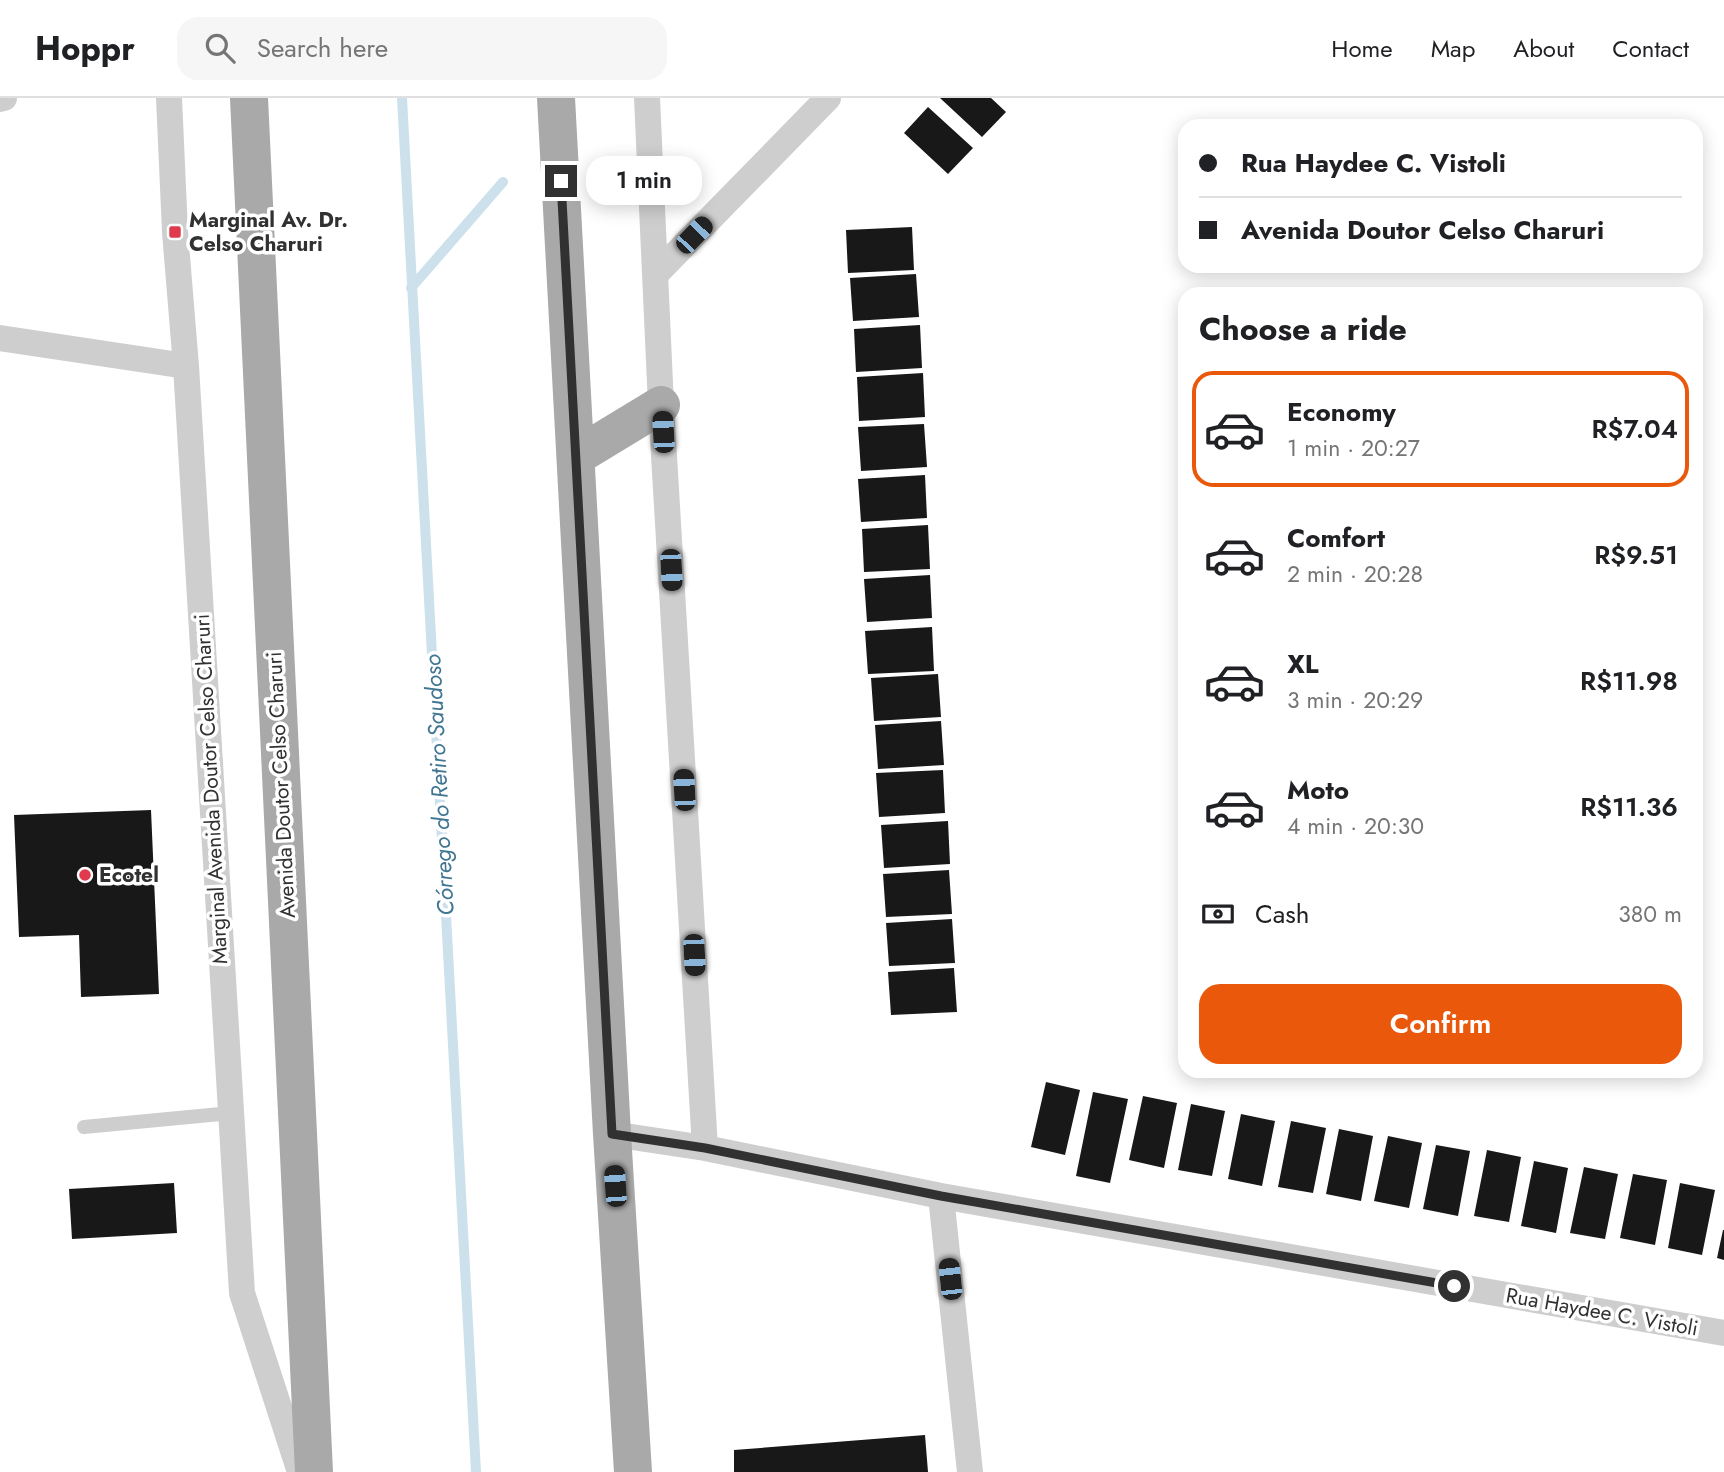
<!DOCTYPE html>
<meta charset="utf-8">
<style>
body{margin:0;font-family:Jost,sans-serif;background:#f6f6f6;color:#202124;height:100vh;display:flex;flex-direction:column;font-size:26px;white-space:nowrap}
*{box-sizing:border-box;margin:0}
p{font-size:23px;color:#757577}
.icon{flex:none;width:38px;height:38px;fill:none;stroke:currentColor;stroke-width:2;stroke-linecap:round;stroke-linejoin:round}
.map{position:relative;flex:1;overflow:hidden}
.side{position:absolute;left:1178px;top:189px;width:525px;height:791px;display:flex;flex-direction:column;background:#fff;border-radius:21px;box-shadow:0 4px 18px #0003}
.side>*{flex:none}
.banner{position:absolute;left:1178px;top:21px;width:525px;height:154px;border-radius:21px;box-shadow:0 4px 18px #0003;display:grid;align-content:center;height:154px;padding:0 21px;background:#fff}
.end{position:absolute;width:32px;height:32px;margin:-16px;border:9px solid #313131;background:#fff;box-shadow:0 0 0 4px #fff}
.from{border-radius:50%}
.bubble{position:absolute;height:49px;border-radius:21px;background:#fff;box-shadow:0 4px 18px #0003;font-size:23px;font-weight:600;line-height:49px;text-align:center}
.car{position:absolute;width:21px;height:42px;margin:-21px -10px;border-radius:9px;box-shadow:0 0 5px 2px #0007;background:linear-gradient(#222 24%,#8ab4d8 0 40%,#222 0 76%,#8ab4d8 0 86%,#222 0)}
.banner b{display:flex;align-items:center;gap:24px;height:66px;font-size:26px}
.banner b+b{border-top:2px solid #e0e0e0}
.banner i{width:18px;height:18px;background:#202124}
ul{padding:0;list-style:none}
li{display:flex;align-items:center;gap:21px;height:116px;margin:0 14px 10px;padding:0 7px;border:4px solid transparent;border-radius:21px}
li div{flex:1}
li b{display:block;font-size:26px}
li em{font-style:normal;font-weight:600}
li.current{border-color:#ea580c}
li>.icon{width:63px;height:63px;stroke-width:1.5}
h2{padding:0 21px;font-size:32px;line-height:84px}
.pay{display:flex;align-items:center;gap:18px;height:77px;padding:0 21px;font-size:26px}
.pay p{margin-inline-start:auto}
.button{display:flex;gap:14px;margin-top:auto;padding:14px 21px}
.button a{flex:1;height:80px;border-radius:21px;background:#ea580c;color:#fff;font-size:28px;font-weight:600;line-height:80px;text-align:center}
header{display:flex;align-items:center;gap:42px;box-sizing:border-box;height:98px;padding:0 35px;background:#fff;border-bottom:2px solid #e0e0e0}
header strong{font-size:33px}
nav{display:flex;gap:38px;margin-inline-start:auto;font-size:24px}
.search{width:490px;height:63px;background:#f6f6f6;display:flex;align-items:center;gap:18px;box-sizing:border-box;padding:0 24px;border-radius:21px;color:#757577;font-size:26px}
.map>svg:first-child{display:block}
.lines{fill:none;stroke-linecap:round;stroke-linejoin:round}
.stream{stroke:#cce1ec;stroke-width:10}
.building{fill:#181818}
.path{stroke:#cecece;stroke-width:4.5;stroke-dasharray:3.5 3.5;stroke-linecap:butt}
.service{stroke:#cecece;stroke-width:14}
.minor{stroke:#cecece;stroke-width:26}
.primary{stroke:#a9a9a9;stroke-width:38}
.route{stroke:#313131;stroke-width:9}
.poi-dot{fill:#e13a4e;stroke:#fff;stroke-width:2.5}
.labels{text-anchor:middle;stroke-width:7;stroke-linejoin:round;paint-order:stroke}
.poi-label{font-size:21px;font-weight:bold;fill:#313131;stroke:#fff;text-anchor:start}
.street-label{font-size:21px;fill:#313131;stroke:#fff}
.water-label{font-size:23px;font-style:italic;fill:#407692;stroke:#fff}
</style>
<header>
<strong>Hoppr</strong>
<div class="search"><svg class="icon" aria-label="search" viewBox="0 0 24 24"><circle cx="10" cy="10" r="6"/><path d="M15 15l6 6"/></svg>Search here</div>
<nav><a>Home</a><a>Map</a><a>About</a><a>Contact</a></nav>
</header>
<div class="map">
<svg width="1724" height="1374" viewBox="0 0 1724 1374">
<rect width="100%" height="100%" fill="#fff"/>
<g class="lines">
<path class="stream" d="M402 0 476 1374
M411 190 503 84"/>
</g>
<path class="building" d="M940 0H991L1006 14 982 39Z
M928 9 973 50 948 76 904 35Z
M912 129 914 172 848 175 846 132Z
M916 176 919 219 853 223 850 180Z
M920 227 922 270 856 274 854 231Z
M923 275 925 319 859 323 857 279Z
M924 326 927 369 861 373 858 329Z
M925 377 927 420 861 424 858 381Z
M928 427 930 471 864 474 862 431Z
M930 477 932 520 867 524 864 481Z
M932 529 934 573 868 576 865 533Z
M938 576 941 619 874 623 871 580Z
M941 623 944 667 878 671 875 627Z
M943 672 945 715 879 719 876 675Z
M151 712 159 896 81 899 79 837 19 839 14 717Z
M948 723 950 766 884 770 881 727Z
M949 772 952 816 886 819 883 776Z
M952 821 955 865 889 868 886 825Z
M954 870 957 914 891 917 888 874Z
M1046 984 1080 992 1065 1057 1031 1049Z
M1093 994 1128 1001 1110 1085 1076 1078Z
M1143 998 1177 1005 1164 1070 1129 1062Z
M1191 1006 1225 1013 1212 1078 1178 1072Z
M1241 1016 1275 1023 1262 1088 1228 1081Z
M1291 1023 1326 1030 1313 1095 1278 1089Z
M1339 1031 1373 1038 1361 1103 1326 1096Z
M1388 1038 1422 1045 1409 1110 1374 1103Z
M1436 1047 1470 1053 1458 1118 1423 1111Z
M1487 1052 1521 1059 1509 1124 1474 1118Z
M1534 1063 1568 1070 1556 1135 1521 1128Z
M1584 1069 1618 1076 1605 1141 1570 1135Z
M1633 1076 1667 1082 1655 1147 1620 1140Z
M174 1085 177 1135 72 1141 69 1091Z
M1680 1085 1715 1092 1702 1157 1668 1150Z
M1723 1132H1724V1162L1717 1160Z
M925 1337 928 1374H734V1352Z"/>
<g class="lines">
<path class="path" d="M679 85 697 92"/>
<path class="service" d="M84 1029 231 1015"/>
<path class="minor" d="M169 0 175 134 186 268 242 1195 300 1374
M647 0 661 307 705 1050
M0 1 4 0
M656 176 828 0
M0 240 186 268
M612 1036 705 1050 941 1098 1724 1235
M941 1098 970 1374"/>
<path class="primary" d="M249 0 314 1374
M556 0 612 1036 633 1374
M577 358 661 307"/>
</g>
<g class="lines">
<path class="route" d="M561 83 612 1036 705 1050 941 1098 1454 1188"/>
</g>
<g class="poi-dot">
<rect x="168" y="127" width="14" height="14" rx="3.5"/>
<circle cx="85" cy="777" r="7"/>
</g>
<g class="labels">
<g class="poi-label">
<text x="189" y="129">Marginal Av. Dr.<tspan x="189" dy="24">Celso Charuri</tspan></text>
<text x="99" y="784">Ecotel</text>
</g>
<g class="street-label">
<text transform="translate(281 687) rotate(-93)" y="7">Avenida Doutor Celso Charuri</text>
<text transform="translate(211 691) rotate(-93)" y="7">Marginal Avenida Doutor Celso Charuri</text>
<text transform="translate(1602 1214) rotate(10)" y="7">Rua Haydee C. Vistoli</text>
</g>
<g class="water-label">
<text transform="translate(439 687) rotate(-93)" y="8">Córrego do Retiro Saudoso</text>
</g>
</g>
</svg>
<i class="end from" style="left:1454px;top:1188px"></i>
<i class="end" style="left:561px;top:83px"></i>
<div class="bubble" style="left:586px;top:58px;width:116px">1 min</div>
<i class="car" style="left:694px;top:137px;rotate:44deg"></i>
<i class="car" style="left:663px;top:334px;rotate:357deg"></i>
<i class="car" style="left:671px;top:472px;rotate:177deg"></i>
<i class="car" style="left:684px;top:692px;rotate:357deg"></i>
<i class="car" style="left:694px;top:857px;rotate:177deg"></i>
<i class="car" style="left:615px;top:1088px;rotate:356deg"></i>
<i class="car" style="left:950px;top:1181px;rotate:354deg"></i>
<div class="banner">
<b><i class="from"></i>Rua Haydee C. Vistoli</b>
<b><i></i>Avenida Doutor Celso Charuri</b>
</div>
<section class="side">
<h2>Choose a ride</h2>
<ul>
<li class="current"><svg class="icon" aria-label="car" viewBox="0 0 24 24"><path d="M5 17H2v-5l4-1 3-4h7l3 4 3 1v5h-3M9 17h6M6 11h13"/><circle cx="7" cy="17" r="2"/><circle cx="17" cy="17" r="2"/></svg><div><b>Economy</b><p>1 min · 20:27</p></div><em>R$7.04</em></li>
<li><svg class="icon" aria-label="car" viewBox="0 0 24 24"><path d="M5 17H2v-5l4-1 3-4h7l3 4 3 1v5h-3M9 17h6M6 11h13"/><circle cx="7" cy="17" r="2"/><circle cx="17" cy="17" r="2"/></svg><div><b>Comfort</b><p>2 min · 20:28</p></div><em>R$9.51</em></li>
<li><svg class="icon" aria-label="car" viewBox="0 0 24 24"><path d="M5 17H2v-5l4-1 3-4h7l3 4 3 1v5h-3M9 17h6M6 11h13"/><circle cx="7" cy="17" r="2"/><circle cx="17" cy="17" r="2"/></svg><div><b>XL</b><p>3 min · 20:29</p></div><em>R$11.98</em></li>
<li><svg class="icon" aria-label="car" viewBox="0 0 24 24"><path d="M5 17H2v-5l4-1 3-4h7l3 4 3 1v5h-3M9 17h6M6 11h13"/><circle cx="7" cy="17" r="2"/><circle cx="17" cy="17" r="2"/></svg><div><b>Moto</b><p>4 min · 20:30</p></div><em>R$11.36</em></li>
</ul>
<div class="pay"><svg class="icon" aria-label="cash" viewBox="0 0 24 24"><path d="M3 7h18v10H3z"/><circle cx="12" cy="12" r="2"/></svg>Cash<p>380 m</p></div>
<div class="button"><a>Confirm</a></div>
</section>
</div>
